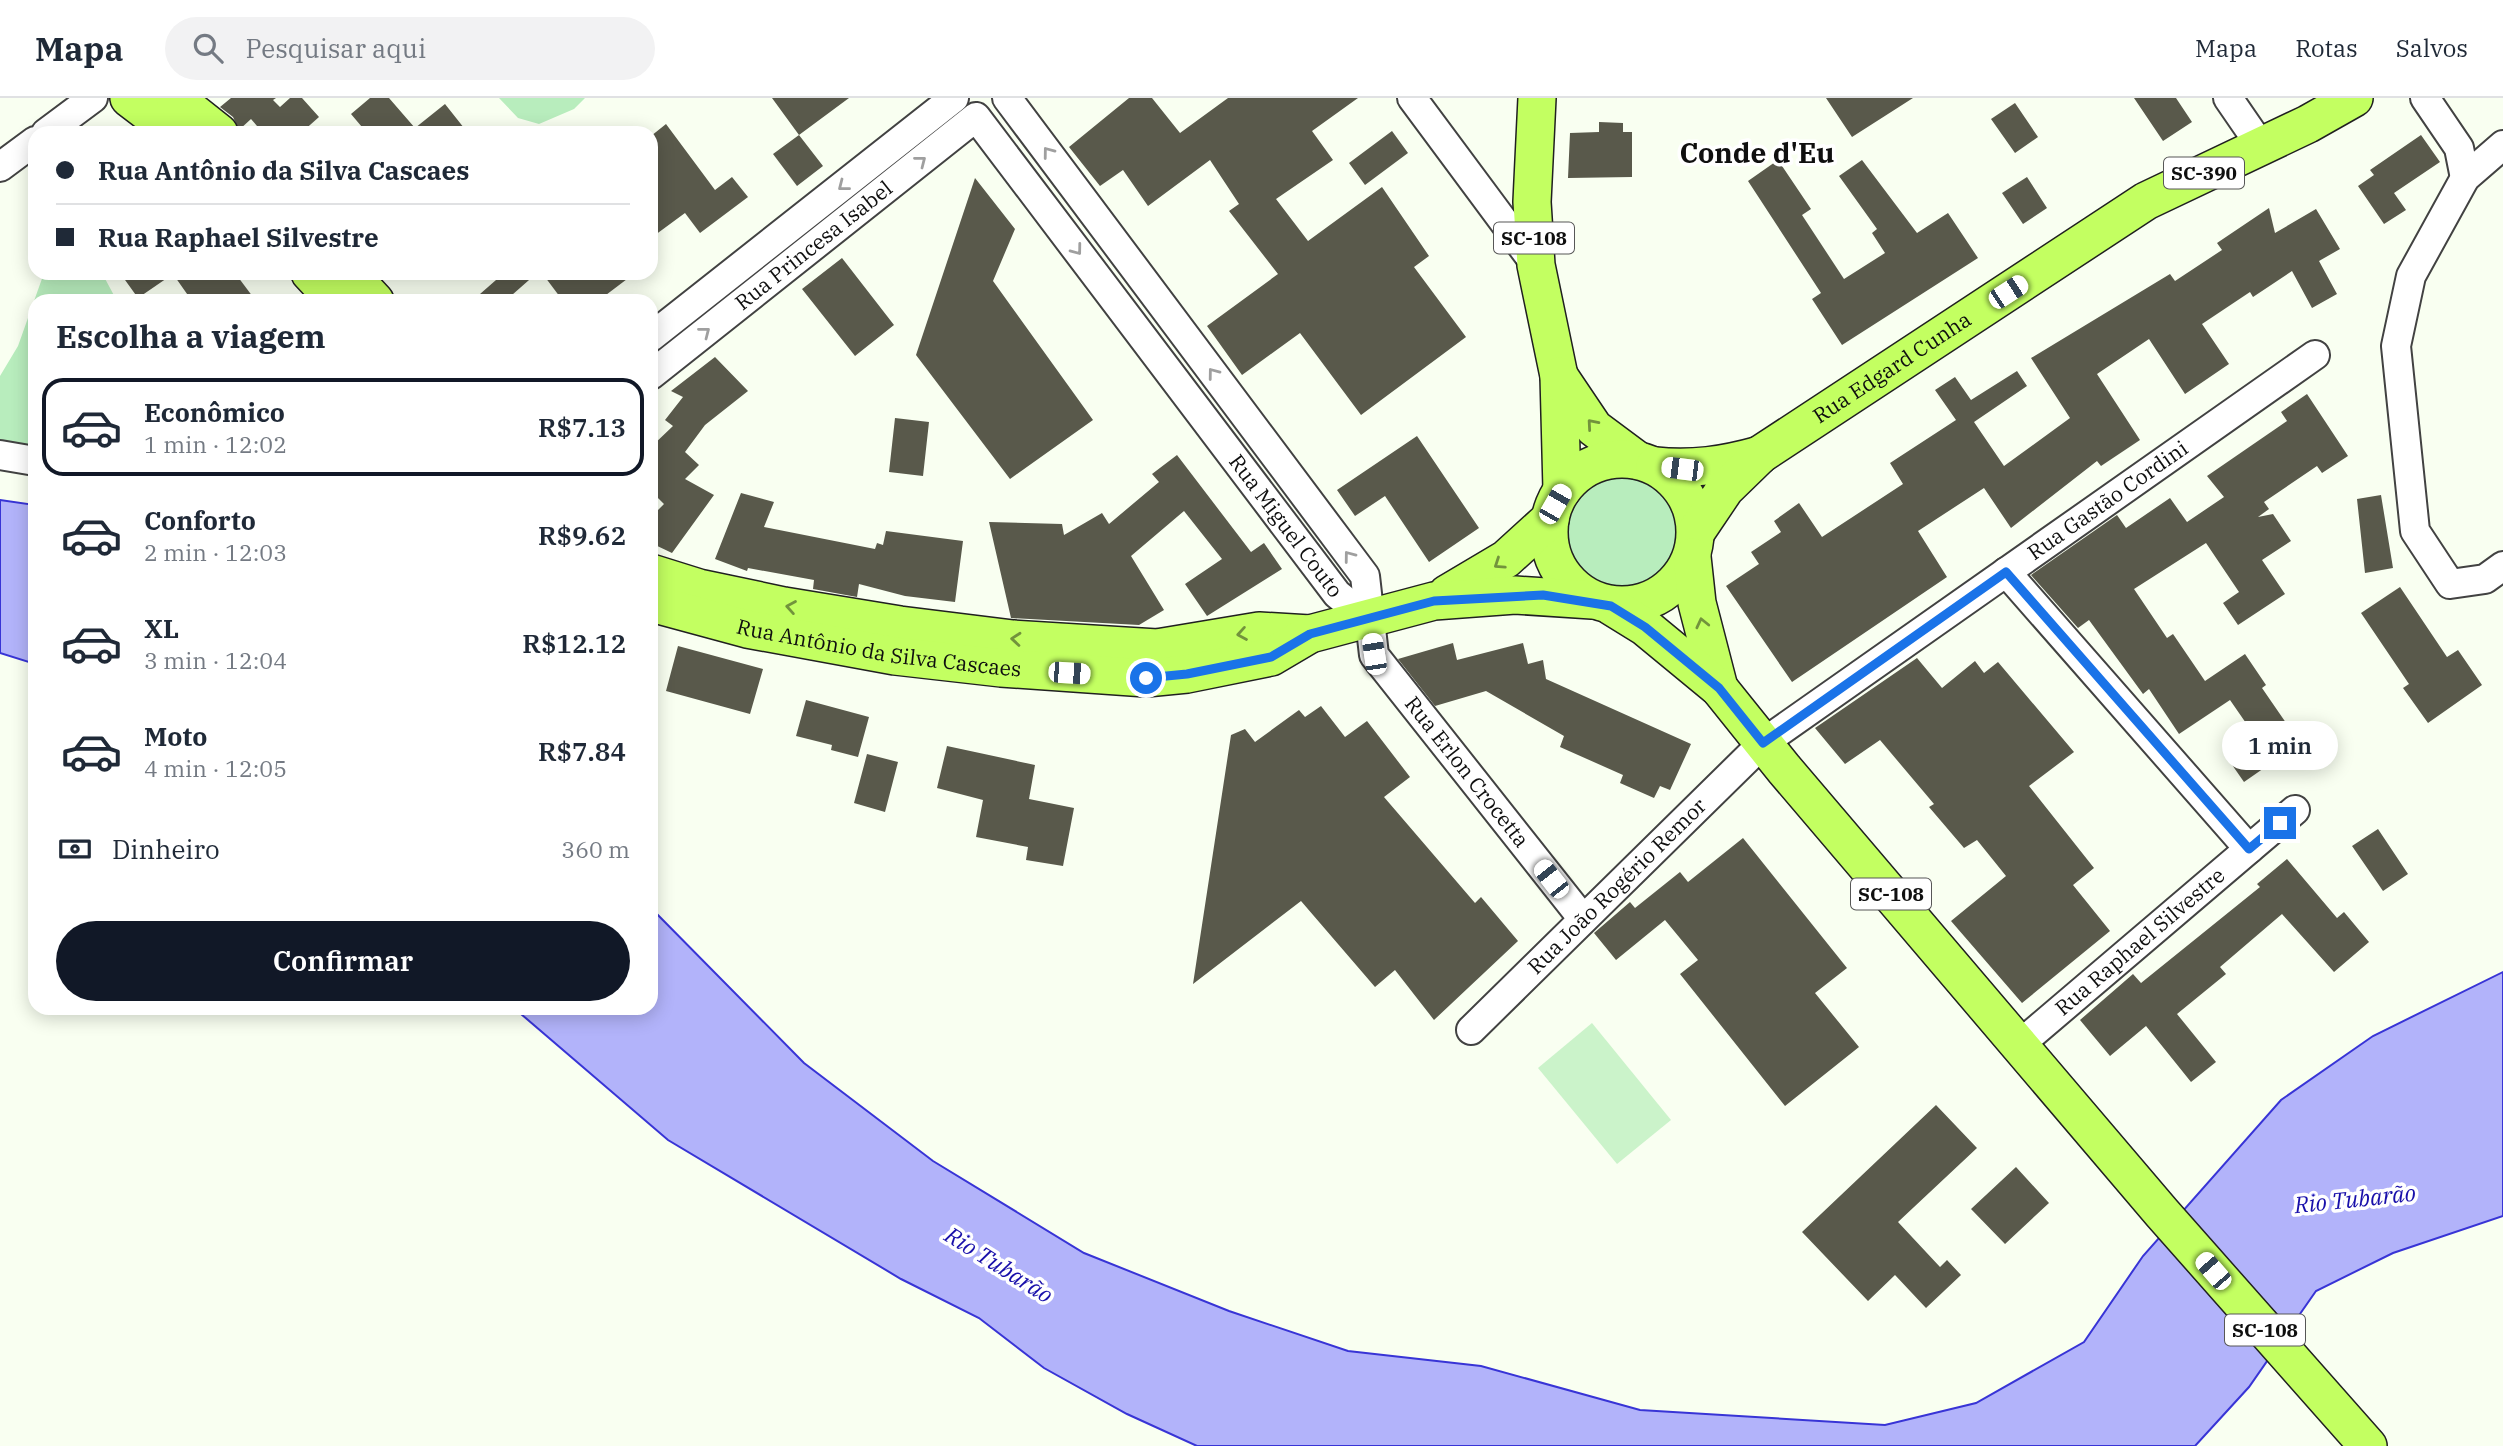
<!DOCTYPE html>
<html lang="pt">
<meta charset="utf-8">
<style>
body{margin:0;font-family:"IBM Plex Serif",serif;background:#f2f2f3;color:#1f2937;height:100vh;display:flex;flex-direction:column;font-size:26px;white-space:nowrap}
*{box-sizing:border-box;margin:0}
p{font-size:23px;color:#747a83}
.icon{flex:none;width:38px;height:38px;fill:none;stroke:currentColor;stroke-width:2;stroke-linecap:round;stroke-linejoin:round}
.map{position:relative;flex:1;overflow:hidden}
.drawer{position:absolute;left:28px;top:196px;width:630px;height:721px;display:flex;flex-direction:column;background:#fff;border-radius:21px;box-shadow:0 4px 18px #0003}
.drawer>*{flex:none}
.guide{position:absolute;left:28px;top:28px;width:630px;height:154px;border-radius:21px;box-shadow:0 4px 18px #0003;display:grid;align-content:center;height:154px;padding:0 28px;background:#fff}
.end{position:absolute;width:32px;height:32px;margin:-16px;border:9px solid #1a73e8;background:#fff;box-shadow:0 0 0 4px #fff}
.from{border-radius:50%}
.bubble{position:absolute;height:49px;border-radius:24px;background:#fff;box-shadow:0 4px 18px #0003;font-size:23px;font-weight:600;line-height:49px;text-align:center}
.car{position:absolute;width:21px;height:42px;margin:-21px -10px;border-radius:9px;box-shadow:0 0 5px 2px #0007;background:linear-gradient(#fff 24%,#345 0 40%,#fff 0 76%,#345 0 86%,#fff 0)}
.guide b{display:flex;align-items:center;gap:24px;height:66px;font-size:26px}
.guide b+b{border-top:2px solid #e0e1e3}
.guide i{width:18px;height:18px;background:#1f2937}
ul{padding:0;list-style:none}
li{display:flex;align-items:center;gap:21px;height:98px;margin:0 14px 10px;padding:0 14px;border:4px solid transparent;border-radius:21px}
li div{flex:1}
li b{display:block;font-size:26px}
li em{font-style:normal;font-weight:600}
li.active{border-color:#111827}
li>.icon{width:63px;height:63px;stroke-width:1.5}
h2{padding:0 28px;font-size:32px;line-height:84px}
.pay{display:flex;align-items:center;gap:18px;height:77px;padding:0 28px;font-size:26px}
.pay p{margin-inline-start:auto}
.primary-button{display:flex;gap:14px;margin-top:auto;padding:14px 28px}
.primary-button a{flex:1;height:80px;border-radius:42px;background:#111827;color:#fff;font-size:28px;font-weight:600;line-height:80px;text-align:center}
header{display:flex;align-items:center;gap:42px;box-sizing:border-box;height:98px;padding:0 35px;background:#fff;border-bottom:2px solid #e0e1e3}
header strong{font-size:33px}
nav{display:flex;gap:38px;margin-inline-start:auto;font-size:24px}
.search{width:490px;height:63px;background:#f2f2f3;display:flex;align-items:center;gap:18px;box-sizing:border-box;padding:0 24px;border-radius:38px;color:#747a83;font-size:26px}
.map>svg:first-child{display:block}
.green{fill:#b8edbd}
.pitch{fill:#cbf3ca}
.water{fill:#b2b3fa;stroke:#3834d6;stroke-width:2}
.building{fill:#59594b}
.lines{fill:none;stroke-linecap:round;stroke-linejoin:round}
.minor-casing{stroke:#424242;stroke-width:32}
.major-casing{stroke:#202020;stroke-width:40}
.minor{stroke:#fff;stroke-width:28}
.major{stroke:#c3ff61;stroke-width:37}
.oneway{stroke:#9f9f9f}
.oneway2{stroke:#72933c}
.route{stroke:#1a73e8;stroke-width:9}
.labels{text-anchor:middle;stroke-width:7;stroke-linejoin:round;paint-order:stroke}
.shield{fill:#fff;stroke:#575757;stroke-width:2}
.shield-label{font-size:19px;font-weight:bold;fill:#0f0f0f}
.street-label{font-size:21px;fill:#0f0f0f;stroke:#fff}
.water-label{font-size:23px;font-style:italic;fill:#180faa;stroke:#fff}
.district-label{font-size:28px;font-weight:bold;fill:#0f0f0f;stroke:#fff}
</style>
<header>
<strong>Mapa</strong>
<div class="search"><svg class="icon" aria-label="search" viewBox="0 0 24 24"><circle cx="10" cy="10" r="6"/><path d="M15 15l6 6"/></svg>Pesquisar aqui</div>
<nav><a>Mapa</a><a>Rotas</a><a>Salvos</a></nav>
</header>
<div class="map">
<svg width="2503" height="1348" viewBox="0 0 2503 1348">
<rect width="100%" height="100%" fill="#f9fff1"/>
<path class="green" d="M499 0H585L574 11 539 26 518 20Z
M44 175H102L117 203H35V351L0 344V278L18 248Z
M1560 436a62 62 0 1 1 124 0a62 62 0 1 1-124 0Z"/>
<path class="pitch" d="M1592 925 1671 1022 1617 1066 1538 970Z"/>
<path class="water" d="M0 402 35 407V566L0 555Z
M651 810 804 965 933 1063 1084 1155 1229 1213 1348 1253 1481 1268 1640 1312 1885 1327 1976 1305 2084 1244 2143 1158 2281 1002 2373 938 2503 874V1118L2393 1155 2316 1193 2249 1289 2195 1348H1197L1127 1316 1044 1270 979 1220 901 1181 668 1042 514 910H651Z"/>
<path class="building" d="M231 0H276L273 2 280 9 290 0H302L319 19 301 35H263L251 21 239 32 233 19 220 9Z
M370 0H389L415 30 445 6 468 35H367L351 16Z
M772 0H849L799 37Z
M1129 0H1152L1180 35 1228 0H1358L1312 33 1333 62 1276 101 1308 143 1382 89 1429 158 1414 169 1466 239 1361 317 1300 235 1242 277 1207 228 1278 176 1229 113 1239 106 1210 62 1148 108 1123 72 1100 88 1069 49Z
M1826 0H1913L1852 39Z
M2134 0H2176L2192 24 2163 43Z
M2015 5 2038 39 2015 55 1991 21Z
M1599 24 1623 25V34H1632V79L1568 80 1570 35 1599 34Z
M666 26 715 92 732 79 748 99 700 135 685 115 651 140V38Z
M1392 33 1408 55 1365 87 1349 65Z
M799 37 823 68 797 88 773 56Z
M2421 37 2440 64 2394 95 2406 112 2384 126 2358 88 2374 77 2370 72Z
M1778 62 1811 111 1802 117 1844 181 1885 155 1872 135 1877 131 1839 78 1862 62 1917 135 1948 115 1978 160 1842 247 1812 201 1821 195 1748 83Z
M2027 79 2047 110 2023 126 2002 95Z
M975 80 1015 131 993 183 1093 322 1010 381 916 257Z
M2269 110 2275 135 2316 111 2340 151 2319 163 2337 196 2312 210 2292 173 2253 199 2250 194 2202 226 2229 266 2185 296 2149 241 2097 276 2140 342 2101 368 2097 363 2011 430 1984 390 1918 433 1947 479 1792 584 1726 488 1759 466 1751 454 1781 434 1774 423 1799 405 1822 439 1903 386 1890 365 1956 322 1935 292 1955 279 1971 302 2017 273 2027 288 1974 324 2004 368 2070 320 2031 260 2170 176 2175 183 2222 152 2217 145Z
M842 160 894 227 855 258 802 191Z
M120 175H235L256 203H192L173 176 138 200Z
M504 175H537L505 203H472Z
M542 175H635L598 203H563Z
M715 259 748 293 705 327 685 354 699 367 685 381 714 397 672 455 651 445V419L664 406 651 393V349L673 328 665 322 683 299 671 293Z
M2307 296 2348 358 2322 375 2317 368 2264 404 2269 411 2258 419 2273 416 2291 443 2262 462 2285 496 2238 527 2223 505 2239 494 2206 445 2134 491 2167 540 2173 536 2205 583 2245 556 2266 587 2262 590 2300 645 2244 684 2228 661 2257 641 2230 602 2179 636 2149 591 2143 596 2089 522 2078 530 2031 477 2117 417 2126 430 2170 400 2187 424 2224 399 2207 378 2287 323 2281 314Z
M895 320 929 324 923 378 889 374Z
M1417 338 1479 430 1429 464 1385 398 1355 418 1337 392Z
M1177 357 1251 454 1264 445 1282 471 1207 518 1185 486 1222 461 1184 413 1131 458 1164 512 1139 527 1011 520 989 424 1062 426 1064 437 1102 415 1109 426 1159 384 1152 376Z
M741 395 774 404 764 429 875 451 877 445 883 447 886 433 963 443 955 504 905 498 859 486 857 499 813 491 814 482 748 470 747 473 715 461Z
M2381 397 2393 470 2365 475 2357 401Z
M2400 489 2447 559 2458 552 2482 587 2428 625 2403 590 2409 586 2361 515Z
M1453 545 1457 562 1523 545 1528 566 1543 562 1546 581 1691 646 1670 692 1660 688 1654 700 1620 685 1623 677 1560 649 1564 638 1486 593 1435 608 1398 561Z
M678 548 763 571 750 616 666 593Z
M1917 560 1942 590 1975 563 1984 575 1998 564 2074 654 2029 688 2094 770 2073 787 2110 833 2022 905 1951 823 2006 778 1977 742 1964 750 1929 709 1934 706 1880 642 1845 666 1815 630Z
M806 602 869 619 858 659 831 652 832 647 796 638Z
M1321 608 1345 639 1367 623 1410 679 1384 699 1475 805 1481 799 1518 843 1434 922 1395 872 1375 889 1301 803 1193 886 1231 637 1245 631 1255 644 1299 612 1305 619Z
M947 648 1035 667 1029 701 1074 710 1063 768 1026 762 1028 749 976 739 983 702 937 690Z
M867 656 898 664 885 714 854 705Z
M2378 731 2408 776 2383 793 2352 748Z
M1743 740 1847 870 1815 895 1859 949 1785 1008 1680 876 1698 862 1665 822 1616 862 1594 835 1630 804 1635 810 1680 774 1688 784Z
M2287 761 2337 820 2344 814 2369 844 2334 874 2282 816 2220 869 2226 876 2177 916 2216 964 2191 984 2146 928 2110 958 2080 922 2133 876 2141 885 2260 789 2257 786Z
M1936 1007 1977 1050 1898 1124 1940 1169 1947 1162 1961 1177 1926 1210 1895 1177 1868 1203 1802 1134Z
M2016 1069 2049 1105 2005 1146 1971 1111Z"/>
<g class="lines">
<g class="minor-casing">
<g id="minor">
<path id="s1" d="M1007 0 1365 478 1374 557 1583 821"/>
<path d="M1412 0 1536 167"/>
<path d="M2228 0 2261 48"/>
<path d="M2425 0 2459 50 2465 80"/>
<path d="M46 35 93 0"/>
<path d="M2503 47 2465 80 2411 178 2396 248 2415 433 2450 486 2485 481 2503 468"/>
<path d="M0 69 35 43"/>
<path d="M651 239 954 0"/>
<path id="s2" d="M651 277 976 19 1337 496 1368 521"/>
<path d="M0 357 35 363"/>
<path d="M2006 474 2249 751"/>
<path id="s3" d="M1471 932 1763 645 2315 257"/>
<path id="s4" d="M2019 947 2295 712"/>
</g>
</g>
<g class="major-casing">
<g id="major">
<path d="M129 0 175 35"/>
<path d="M175 0 219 35"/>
<path d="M1537 0 1532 104 1536 167 1559 278 1562 392"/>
<path d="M310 175 336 203"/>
<path d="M349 175 375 203"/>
<path d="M1559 278 1594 330 1637 362"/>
<circle cx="1622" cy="434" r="73"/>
<path d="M1655 368C1692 372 1724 367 1760 357"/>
<path id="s5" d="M1696 434 1725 391 1761 356 2146 103 2308 26 2354 0"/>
<path d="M1692 459 1697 505 1719 590"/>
<path d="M651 475 699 490 784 508 900 527 1013 541 1157 550 1259 533 1310 536"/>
<path d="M1447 496 1506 461 1550 421"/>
<path id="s6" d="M651 505 747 531 895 558 1001 570 1146 580 1187 576 1271 559 1310 536 1434 503 1515 497 1592 502"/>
<path d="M1611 508 1645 529 1719 590 1784 671 2162 1115 2368 1348"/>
</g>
</g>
<use href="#minor" class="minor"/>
<use href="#major" class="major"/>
</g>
<defs><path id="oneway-chevron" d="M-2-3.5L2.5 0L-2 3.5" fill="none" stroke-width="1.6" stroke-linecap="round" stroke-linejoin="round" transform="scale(1.75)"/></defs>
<g class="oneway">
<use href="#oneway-chevron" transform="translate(1048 54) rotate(-127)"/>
<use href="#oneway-chevron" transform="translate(921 63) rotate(-38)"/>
<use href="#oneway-chevron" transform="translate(843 88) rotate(142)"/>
<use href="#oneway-chevron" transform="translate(1077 152) rotate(53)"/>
<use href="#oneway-chevron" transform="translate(705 234) rotate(-38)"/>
<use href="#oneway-chevron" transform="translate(1213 275) rotate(-127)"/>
<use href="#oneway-chevron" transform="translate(1349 458) rotate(-127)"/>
</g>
<g class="oneway2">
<use href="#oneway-chevron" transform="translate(1592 326) rotate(-131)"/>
<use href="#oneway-chevron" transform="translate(1499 466) rotate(146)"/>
<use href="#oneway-chevron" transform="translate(791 509) rotate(-170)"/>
<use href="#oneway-chevron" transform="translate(1702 525) rotate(-103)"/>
<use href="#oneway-chevron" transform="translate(1242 536) rotate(170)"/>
<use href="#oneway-chevron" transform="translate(1016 541) rotate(-175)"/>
</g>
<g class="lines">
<path class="route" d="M1146 580 1187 576 1271 559 1310 536 1434 503 1543 497 1611 508 1645 529 1719 590 1763 645 2006 474 2249 751 2280 725"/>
</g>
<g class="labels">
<g class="shield">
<rect x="2164" y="59.5" width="80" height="31" rx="5"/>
<rect x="1494" y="124.5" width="80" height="31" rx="5"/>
<rect x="1851" y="780.5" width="80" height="31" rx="5"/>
<rect x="2225" y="1216.5" width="80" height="31" rx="5"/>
</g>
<g class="shield-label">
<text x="2204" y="82">SC-390</text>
<text x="1534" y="147">SC-108</text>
<text x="1891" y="803">SC-108</text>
<text x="2265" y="1239">SC-108</text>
</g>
<g class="street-label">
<text dy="7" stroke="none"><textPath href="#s2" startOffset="208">Rua Princesa Isabel</textPath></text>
<text dy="7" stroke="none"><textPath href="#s5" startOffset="259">Rua Edgard Cunha</textPath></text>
<text dy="7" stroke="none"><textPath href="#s3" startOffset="831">Rua Gastão Cordini</textPath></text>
<text dy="7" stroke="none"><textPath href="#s2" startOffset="928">Rua Miguel Couto</textPath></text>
<text dy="7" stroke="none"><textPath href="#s6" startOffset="233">Rua Antônio da Silva Cascaes</textPath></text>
<text dy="7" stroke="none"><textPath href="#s1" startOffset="826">Rua Erlon Crocetta</textPath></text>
<text dy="7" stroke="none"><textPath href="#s3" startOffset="205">Rua João Rogério Remor</textPath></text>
<text dy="7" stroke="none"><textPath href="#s4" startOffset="159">Rua Raphael Silvestre</textPath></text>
</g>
<g class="water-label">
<text transform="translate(2355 1101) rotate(-6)" y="8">Rio Tubarão</text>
<text transform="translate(999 1167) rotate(32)" y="8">Rio Tubarão</text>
</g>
<g class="district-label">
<text x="1757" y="65">Conde d'Eu</text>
</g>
</g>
</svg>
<i class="end from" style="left:1146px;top:580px"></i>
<i class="end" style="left:2280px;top:725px"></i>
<div class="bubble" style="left:2222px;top:623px;width:116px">1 min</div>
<i class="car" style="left:2008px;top:194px;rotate:57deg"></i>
<i class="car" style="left:1682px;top:371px;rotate:277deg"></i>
<i class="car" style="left:1555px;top:406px;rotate:30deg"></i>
<i class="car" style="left:1374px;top:556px;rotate:351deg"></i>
<i class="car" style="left:1069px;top:575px;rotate:94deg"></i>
<i class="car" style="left:1551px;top:781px;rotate:322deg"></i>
<i class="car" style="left:2213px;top:1173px;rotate:319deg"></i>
<div class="guide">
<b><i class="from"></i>Rua Antônio da Silva Cascaes</b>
<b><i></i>Rua Raphael Silvestre</b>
</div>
<section class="drawer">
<h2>Escolha a viagem</h2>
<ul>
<li class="active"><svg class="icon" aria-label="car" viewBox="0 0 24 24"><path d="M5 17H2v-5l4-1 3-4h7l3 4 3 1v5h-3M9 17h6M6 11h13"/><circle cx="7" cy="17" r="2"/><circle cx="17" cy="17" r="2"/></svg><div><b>Econômico</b><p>1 min · 12:02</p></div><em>R$7.13</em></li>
<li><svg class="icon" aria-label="car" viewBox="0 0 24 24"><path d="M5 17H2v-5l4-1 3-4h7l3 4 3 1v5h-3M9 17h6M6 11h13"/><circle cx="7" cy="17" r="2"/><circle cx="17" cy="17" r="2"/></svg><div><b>Conforto</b><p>2 min · 12:03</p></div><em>R$9.62</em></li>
<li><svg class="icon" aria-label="car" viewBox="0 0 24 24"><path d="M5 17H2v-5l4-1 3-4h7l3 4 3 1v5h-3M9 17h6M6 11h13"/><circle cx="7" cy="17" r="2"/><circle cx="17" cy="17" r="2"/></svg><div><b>XL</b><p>3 min · 12:04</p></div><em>R$12.12</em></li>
<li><svg class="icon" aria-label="car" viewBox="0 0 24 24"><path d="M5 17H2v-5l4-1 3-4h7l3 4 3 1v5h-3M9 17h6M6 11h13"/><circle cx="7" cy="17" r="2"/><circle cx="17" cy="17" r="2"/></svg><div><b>Moto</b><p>4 min · 12:05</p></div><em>R$7.84</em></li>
</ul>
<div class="pay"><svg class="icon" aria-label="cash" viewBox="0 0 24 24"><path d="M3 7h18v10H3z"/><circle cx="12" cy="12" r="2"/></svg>Dinheiro<p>360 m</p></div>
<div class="primary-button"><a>Confirmar</a></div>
</section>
</div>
